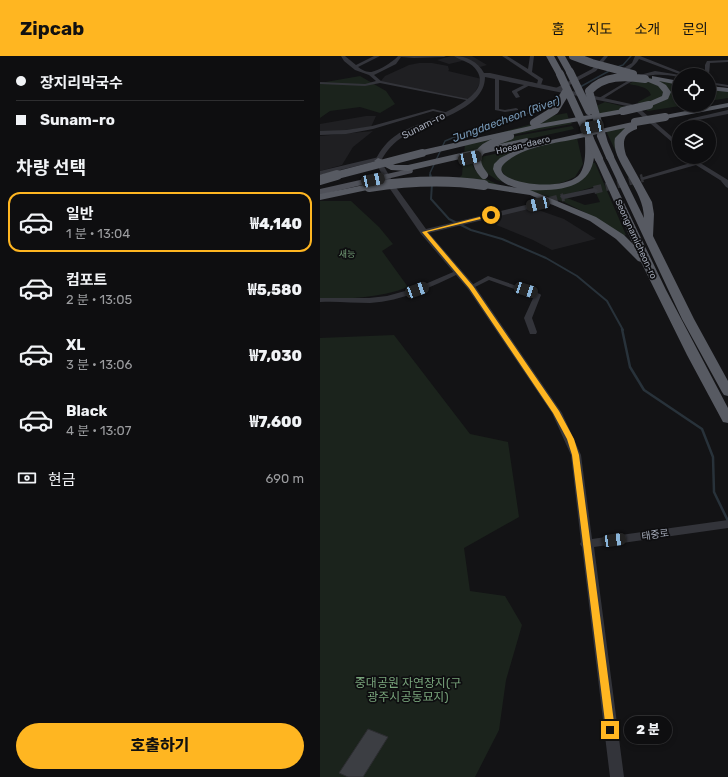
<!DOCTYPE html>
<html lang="ko">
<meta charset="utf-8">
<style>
body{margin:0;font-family:Rubik,"Noto Sans KR",sans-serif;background:#171719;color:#f1f3f6;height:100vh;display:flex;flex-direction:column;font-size:15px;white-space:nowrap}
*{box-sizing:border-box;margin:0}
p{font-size:13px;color:#9b9c9f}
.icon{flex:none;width:22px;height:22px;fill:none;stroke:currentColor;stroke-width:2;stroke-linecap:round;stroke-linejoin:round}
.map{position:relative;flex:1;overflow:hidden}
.side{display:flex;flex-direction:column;background:#0e0e10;width:320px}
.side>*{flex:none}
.guide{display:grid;align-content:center;height:88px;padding:0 16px;background:#0e0e10}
.tools{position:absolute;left:352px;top:12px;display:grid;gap:8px}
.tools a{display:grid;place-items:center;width:44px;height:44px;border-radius:50%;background:#0e0e10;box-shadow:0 2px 6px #0003,0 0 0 1px #2e2e30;font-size:20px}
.end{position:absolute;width:18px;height:18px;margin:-9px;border:5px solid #ffb621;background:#111;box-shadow:0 0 0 2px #111}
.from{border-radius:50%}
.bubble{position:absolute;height:28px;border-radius:14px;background:#0e0e10;box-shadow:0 2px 6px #0003,0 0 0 1px #2e2e30;font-size:13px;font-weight:800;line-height:28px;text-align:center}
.car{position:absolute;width:12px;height:24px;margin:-12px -6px;border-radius:5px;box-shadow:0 0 3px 1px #0007;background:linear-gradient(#222 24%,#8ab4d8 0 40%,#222 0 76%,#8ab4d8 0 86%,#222 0)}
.guide b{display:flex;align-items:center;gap:14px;height:38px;font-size:15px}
.guide b+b{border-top:1px solid #2e2e30}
.guide i{width:10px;height:10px;background:#f1f3f6}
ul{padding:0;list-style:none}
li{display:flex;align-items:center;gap:12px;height:60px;margin:0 8px 6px;padding:0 8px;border:2px solid transparent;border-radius:12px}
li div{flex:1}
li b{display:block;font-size:15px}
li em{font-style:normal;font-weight:800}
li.active{border-color:#ffb621}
li>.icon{width:36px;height:36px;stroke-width:1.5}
h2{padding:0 16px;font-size:18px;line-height:48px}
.pay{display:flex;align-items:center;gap:10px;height:44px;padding:0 16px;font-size:15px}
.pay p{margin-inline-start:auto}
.primary-button{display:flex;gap:8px;margin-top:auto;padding:8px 16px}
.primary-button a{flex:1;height:46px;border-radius:24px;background:#ffb621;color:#111;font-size:16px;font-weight:800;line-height:46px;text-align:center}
header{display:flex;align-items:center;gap:24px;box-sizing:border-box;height:56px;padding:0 20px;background:#ffb621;color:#111}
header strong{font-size:19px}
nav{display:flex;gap:22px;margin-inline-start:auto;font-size:14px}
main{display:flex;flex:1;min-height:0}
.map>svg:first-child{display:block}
.built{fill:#1f1f22}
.green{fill:#1b231c;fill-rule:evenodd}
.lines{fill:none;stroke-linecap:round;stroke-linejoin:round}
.stream-far2{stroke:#28323a;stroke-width:1.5}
.stream-far1{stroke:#28323a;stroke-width:2}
.stream{stroke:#28323a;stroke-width:2.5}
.building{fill:#3c3e43;stroke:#2d2d31}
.tertiary-tunnel{stroke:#303135;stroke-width:8;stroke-dasharray:8 4;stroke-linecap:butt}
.minor{fill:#33343a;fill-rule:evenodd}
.tertiary{fill:#33343a;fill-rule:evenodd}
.primary{fill:#4f5159;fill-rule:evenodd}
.trunk{fill:#575a62;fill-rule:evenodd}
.trunk-bridge-far1{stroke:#575a62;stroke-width:8}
.trunk-bridge{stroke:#575a62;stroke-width:10}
.route{fill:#ffb621}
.labels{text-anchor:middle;stroke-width:3.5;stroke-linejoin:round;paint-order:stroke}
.far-street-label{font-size:9px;fill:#a3a9b7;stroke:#0e0e10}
.far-park-label{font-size:9px;fill:#78a47b;stroke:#0e0e10}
.street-label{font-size:10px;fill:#a3a9b7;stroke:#0e0e10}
.water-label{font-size:11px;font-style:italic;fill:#7697b5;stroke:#0e0e10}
.near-park-label{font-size:12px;fill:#78a47b;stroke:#0e0e10}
</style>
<header>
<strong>Zipcab</strong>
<nav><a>홈</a><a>지도</a><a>소개</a><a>문의</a></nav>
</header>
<main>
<section class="side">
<div class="guide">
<b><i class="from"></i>장지리막국수</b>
<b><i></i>Sunam-ro</b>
</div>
<h2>차량 선택</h2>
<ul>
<li class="active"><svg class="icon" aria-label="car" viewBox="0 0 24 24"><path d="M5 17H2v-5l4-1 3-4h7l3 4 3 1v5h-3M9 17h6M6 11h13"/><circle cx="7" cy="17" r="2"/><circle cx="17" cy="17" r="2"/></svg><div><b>일반</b><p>1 분 · 13:04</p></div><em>₩4,140</em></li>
<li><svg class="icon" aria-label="car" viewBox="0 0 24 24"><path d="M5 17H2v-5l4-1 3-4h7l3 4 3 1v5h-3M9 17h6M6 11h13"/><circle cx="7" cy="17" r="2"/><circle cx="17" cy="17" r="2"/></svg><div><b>컴포트</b><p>2 분 · 13:05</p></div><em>₩5,580</em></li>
<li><svg class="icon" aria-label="car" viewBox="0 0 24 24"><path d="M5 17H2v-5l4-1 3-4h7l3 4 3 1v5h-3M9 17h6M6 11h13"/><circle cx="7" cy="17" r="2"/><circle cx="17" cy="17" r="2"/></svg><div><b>XL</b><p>3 분 · 13:06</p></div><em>₩7,030</em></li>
<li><svg class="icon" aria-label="car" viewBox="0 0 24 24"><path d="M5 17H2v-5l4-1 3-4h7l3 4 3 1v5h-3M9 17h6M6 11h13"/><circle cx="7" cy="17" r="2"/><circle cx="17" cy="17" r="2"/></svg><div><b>Black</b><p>4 분 · 13:07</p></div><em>₩7,600</em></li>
</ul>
<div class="pay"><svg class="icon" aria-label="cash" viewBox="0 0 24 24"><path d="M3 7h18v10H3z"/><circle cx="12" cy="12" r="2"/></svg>현금<p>690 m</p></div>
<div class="primary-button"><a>호출하기</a></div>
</section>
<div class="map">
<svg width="408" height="721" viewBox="0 0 408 721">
<rect width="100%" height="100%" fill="#131315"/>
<path class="built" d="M131 0H152L167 9 160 11 146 4 129 8 117 4Z
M99 7H112L128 10 129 14 128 15 162 23 151 44 60 26 65 20 89 9Z
M46 60H56L51 71 0 77V68Z
M53 75 33 91 22 109 0 115V80Z
M207 150 244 163 276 183 232 194 213 184 164 164Z"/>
<path class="green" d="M40 20 66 35 75 48 60 57 40 51 10 55 0 62V27Z
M321 20 359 28V49H366L328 55 324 53 343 45 348 40V33Z
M317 23 339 29 344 34 341 43 319 50 318 46 331 39C328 30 317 30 309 28Z
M389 33 408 35V42L389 45Z
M285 46 310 52 279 58 276 50Z
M247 57 249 64 172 79 215 67 230 60Z
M250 65 252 68 192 79 157 95 144 98 145 88Z
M313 69 301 76 300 101 317 140 286 75Z
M252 70 254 73 168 92 196 80Z
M257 82 263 108 255 121 244 126 232 129H210L187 123 180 112C193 92 235 87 257 82Z
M219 88 187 98 176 106 178 121 219 133 259 125 271 106 275 107 306 179H302L266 157 244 146 177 124 165 116 161 109V101ZM273 131 280 146 265 149 242 140Z
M152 105C152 118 169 124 179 129L138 123 142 119 143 107Z
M0 145H31L59 171 73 188 62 195 88 231C60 242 30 242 0 244Z
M74 279 150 378 188 386 199 461 144 492 150 535 185 540 202 569 186 624 179 674 155 721H0V282Z"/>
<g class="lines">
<path class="stream-far2" d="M297 11 303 9 311 0
M260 31 289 15
M111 120 110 117 125 85 164 69 186 64 237 48"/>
<path class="stream-far1" d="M110 119 111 123
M112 128 111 143 129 163 151 174 182 183 226 202 257 220 287 245 303 274"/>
<path class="stream" d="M302 273 310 311 324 334 382 373 393 401 394 436 408 465"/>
</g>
<path class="building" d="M48 673 68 681 43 721H28L19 717Z"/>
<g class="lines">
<path class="tertiary-tunnel" d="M274 134 323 122
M218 148 244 141"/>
<path class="minor" d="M21 0H25L36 9 54 0H60L38 11C41 13 45 16 50 16 57 16 73 6 78 0H126L124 1 94 2 81 1 76 8 54 19 61 25 153 44 151 45 60 27 45 30 0 28V26L45 28 56 25 49 19 35 14 24 5Z
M182 0H187L208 13 210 0H214L212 16 223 23 221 29 217 28 218 24Z
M284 0H288L276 15 240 34H236V32L272 13Z
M315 0H320L368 19H362L319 3C315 10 305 18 297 18V16L312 7Z
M408 4V6L390 7 389 19H385V9L387 5Z
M335 15 360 19H359V21C322 14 313 25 283 43L279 42 316 20Z
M177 19 179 20V53L185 54 196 52 198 53V54L185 56 175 54V20Z
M210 26 214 27 197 36 200 41 196 42 192 36V35Z
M389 26 408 29V31L389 28Z
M113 53 129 57 127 58 113 55 53 73 26 78 0 79V75L26 74 52 70Z
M59 101 62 103 61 104 0 119V115Z
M404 123 408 126V132L406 131 401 125Z
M138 214 141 216 140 217C112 231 82 245 50 247 33 247 17 245 0 246V242H49L67 240 96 232Z
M168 220 220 238 221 239 212 262 217 276 216 278H210L204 262 214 240 169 224 153 232H149L148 231Z"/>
<path class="tertiary" d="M134 0C147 0 158 6 164 17H170L311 48 321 54 359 87V92L317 56 307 50 165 21C165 55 107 65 84 80 74 86 66 95 61 105L75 130 106 173 218 146 222 148 221 150 109 177 154 229 242 357 261 399 272 483 408 464V472L274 491 304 721H290L262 491 260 488 261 486 251 399 232 357 148 233 101 178 68 130 55 105C60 94 68 84 78 78 95 67 176 45 157 15 152 6 141 5 134 0Z
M408 54V58L373 65 368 71H361L369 63Z
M377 105 408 124V129L376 109 323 124 320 122Z
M274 132 278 134 277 136 244 143 240 141 241 139Z"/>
<path class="primary" d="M89 113H92L93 115 92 117 0 139V133Z"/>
<path class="trunk" d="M226 0H234L244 18 243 20H237Z
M237 0H245L254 16 253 18H247Z
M332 20 359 25V29L339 25 346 29 351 36 348 43 329 51 325 49 326 47 342 40 343 36 338 30 321 23 325 21 332 23Z
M389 30 408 32V36L389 34Z
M408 47V51L345 63 341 61 345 59Z
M303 53 307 55 306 57 219 72 102 100 98 97 102 94 219 68Z
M317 65 321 67 317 69V73C303 78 302 85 306 99L332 146 334 158 333 180 374 263 408 325V340L404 339 402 336 362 263 286 101 290 98 294 101 324 162C324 132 290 105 295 82L305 72 273 79C282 128 250 136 210 134L276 161 304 179 313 188 275 103 279 100 282 101 346 234 408 352V367L403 366 367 299 321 206 318 205 296 183 270 165 210 139 164 132 159 129 164 126 197 132C186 129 177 124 173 113L174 108 180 102 204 90ZM265 81C265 93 267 111 258 120 238 138 162 125 186 106 206 89 240 87 265 81Z
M207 82 211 85 210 87 88 115 71 114 54 105 58 102 75 109H88Z
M49 128 54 131 52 133 0 144V138Z"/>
<path class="trunk-bridge-far1" d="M253 0 272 7 313 18
M250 16 269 55
M240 18 279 103
M303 55 329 49
M315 66 345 61
M214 67 235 54 247 34
M281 80 290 101
M284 87 269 35C284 19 305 20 325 23
M164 119C144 96 171 87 190 80
M14 120 102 97"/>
<path class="trunk-bridge" d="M0 124 17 119
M49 131C88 125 125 123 164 129"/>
</g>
<path class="route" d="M171 158 173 160 107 176 153 230 239 355 254 383 259 399 295 674 294 677H287L286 674 252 399 247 383 233 357 149 232 102 176Z"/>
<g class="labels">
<g class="far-street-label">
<text transform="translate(203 89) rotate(-13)" y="3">Hoean-daero</text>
<text transform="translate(316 183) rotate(65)" y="3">Seongnamicheon-ro</text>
</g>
<g class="far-park-label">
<text x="27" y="201">새능</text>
</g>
<g class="street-label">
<text transform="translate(103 69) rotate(-27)" y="4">Sunam-ro</text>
<text transform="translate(335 478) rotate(-8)" y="4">태중로</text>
</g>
<g class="water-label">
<text transform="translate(186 63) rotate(-20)" y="4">Jungdaecheon (River)</text>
</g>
<g class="near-park-label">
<text x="88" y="631">중대공원 자연장지(구<tspan x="88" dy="14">광주시공동묘지)</tspan></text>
</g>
</g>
</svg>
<div class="tools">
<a><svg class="icon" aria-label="locate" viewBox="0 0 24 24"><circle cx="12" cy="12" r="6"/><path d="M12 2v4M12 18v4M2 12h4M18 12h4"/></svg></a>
<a><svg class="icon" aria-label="layers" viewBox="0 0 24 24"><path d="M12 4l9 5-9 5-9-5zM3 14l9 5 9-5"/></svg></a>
</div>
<i class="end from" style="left:171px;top:159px"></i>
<i class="end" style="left:290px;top:674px"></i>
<div class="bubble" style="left:304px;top:660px;width:48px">2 분</div>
<i class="car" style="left:272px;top:71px;rotate:258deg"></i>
<i class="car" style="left:150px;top:102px;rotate:77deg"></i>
<i class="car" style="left:53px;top:124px;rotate:78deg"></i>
<i class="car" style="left:218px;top:148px;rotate:257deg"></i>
<i class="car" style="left:97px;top:234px;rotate:70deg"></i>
<i class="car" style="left:206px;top:234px;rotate:108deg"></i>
<i class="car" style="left:294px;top:484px;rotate:82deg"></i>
</div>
</main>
